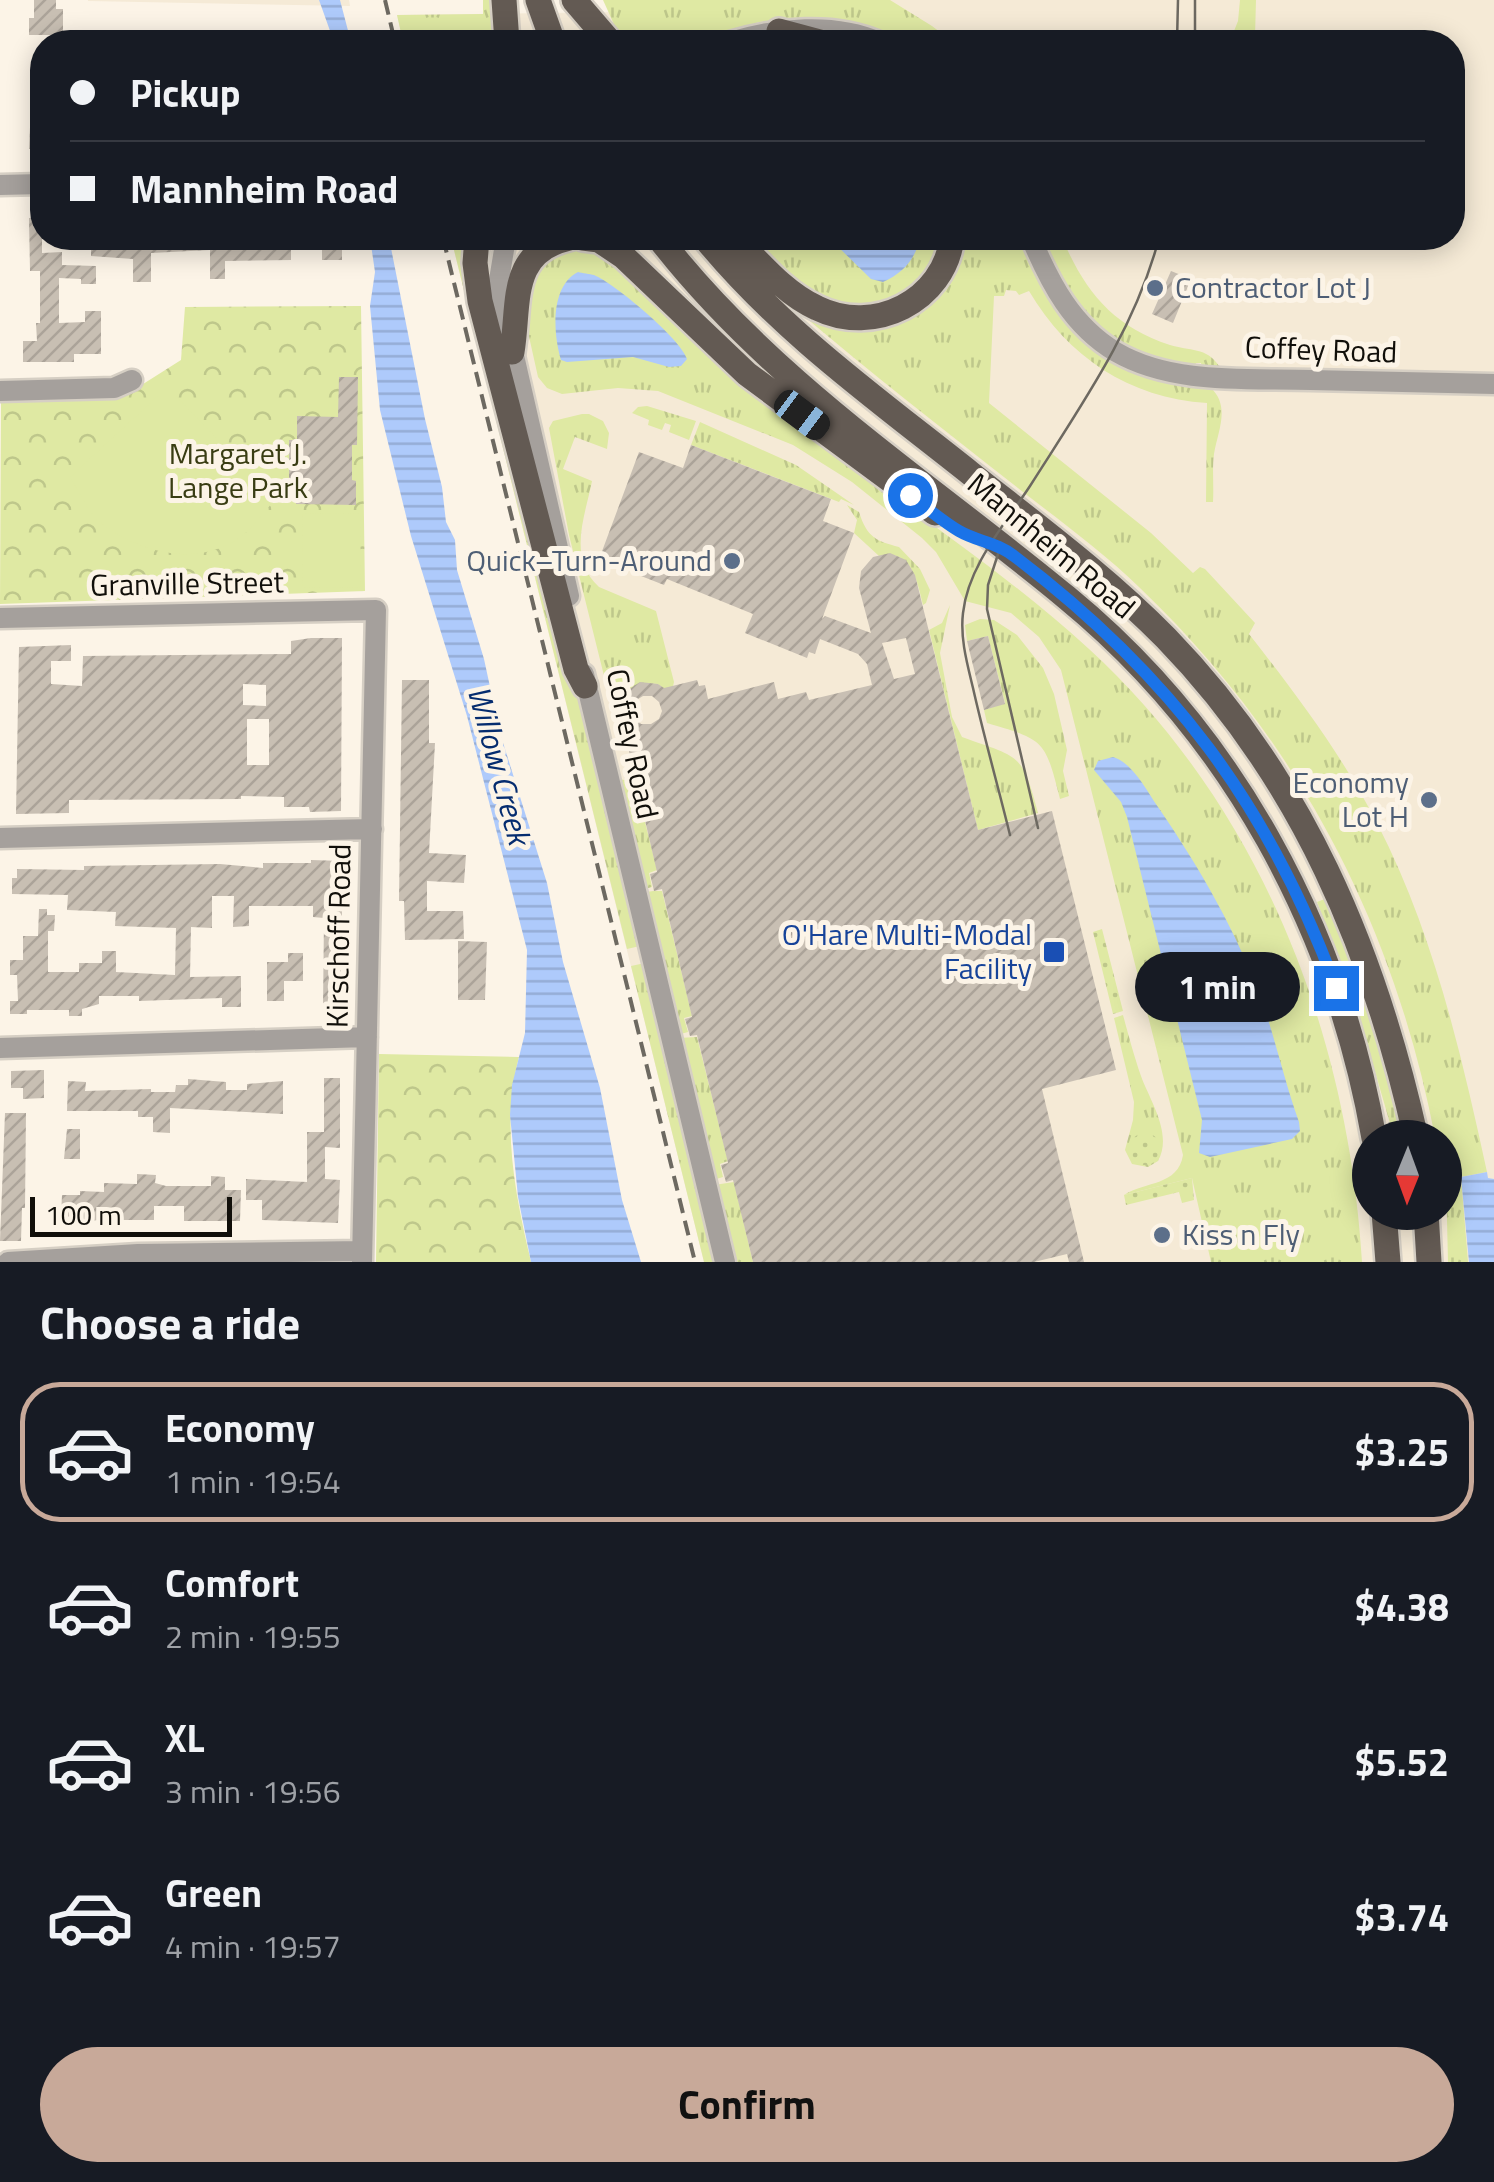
<!DOCTYPE html>
<meta charset="utf-8">
<style>
body{margin:0;font-family:"Titillium Web",sans-serif;background:#242831;color:#f1f3f6;height:100vh;display:flex;flex-direction:column;font-size:38px;white-space:nowrap}
*{box-sizing:border-box;margin:0}
p{font-size:32px;color:#9ea1a6}
.icon{flex:none;width:55px;height:55px;fill:none;stroke:currentColor;stroke-width:2;stroke-linecap:round;stroke-linejoin:round}
.map{position:relative;height:1262px;overflow:hidden}
.sheet{display:flex;flex-direction:column;background:#171b24;flex:1}
.sheet>*{flex:none}
.top-card{position:absolute;left:30px;top:30px;width:1435px;height:220px;border-radius:40px;box-shadow:0 5px 25px #0003;display:grid;align-content:center;height:220px;padding:0 40px;background:#171b24}
.needle{width:65px;rotate:181deg}
.controls{position:absolute;left:1352px;top:1120px;display:grid;gap:20px}
.controls a{display:grid;place-items:center;width:110px;height:110px;border-radius:50%;background:#171b24;box-shadow:0 5px 25px #0003;font-size:50px}
.scale{position:absolute;left:30px;bottom:25px;width:202px;box-sizing:border-box;padding-left:10px;border:5px solid #110f0a;border-top:0;font-size:28px;line-height:35px;white-space:nowrap;color:#110f0a;-webkit-text-stroke:8px #fcf4e7;paint-order:stroke}
.end{position:absolute;width:45px;height:45px;margin:-22px;border:12px solid #1a73e8;background:#fff;box-shadow:0 0 0 5px #fff}
.from{border-radius:50%}
.bubble{position:absolute;height:70px;border-radius:35px;background:#171b24;box-shadow:0 5px 25px #0003;font-size:32px;font-weight:700;line-height:70px;text-align:center}
.car{position:absolute;width:30px;height:60px;margin:-30px -15px;border-radius:12px;box-shadow:0 0 8px 2px #0007;background:linear-gradient(#222 24%,#8ab4d8 0 40%,#222 0 76%,#8ab4d8 0 86%,#222 0)}
.top-card b{display:flex;align-items:center;gap:35px;height:95px;font-size:38px}
.top-card b+b{border-top:2px solid #363941}
.top-card i{width:25px;height:25px;background:#f1f3f6}
ul{padding:0;list-style:none}
li{display:flex;align-items:center;gap:30px;height:140px;margin:0 20px 15px;padding:0 20px;border:5px solid transparent;border-radius:40px}
li div{flex:1}
li b{display:block;font-size:38px}
li em{font-style:normal;font-weight:700}
li.active{border-color:#c8a999}
li>.icon{width:90px;height:90px;stroke-width:1.5}
h2{padding:0 40px;font-size:45px;line-height:120px}
.button{display:flex;gap:20px;margin-top:auto;padding:20px 40px}
.button a{flex:1;height:115px;border-radius:60px;background:#c8a999;color:#111;font-size:40px;font-weight:700;line-height:115px;text-align:center}
.map>svg:first-child{display:block}
.built{fill:#f5ead6;fill-rule:evenodd}
.grass{fill:url(#grass-tufts)}
.park{fill:url(#park-crowns)}
.garden{fill:url(#garden-dots)}
.pitch{fill:#dfe9a3}
.water{fill:url(#water-rules)}
.building{fill:url(#building-hatch);fill-rule:evenodd}
.lines{fill:none;stroke-linecap:round;stroke-linejoin:round}
.minor-casing{stroke:#d6cfc4;stroke-width:25}
.major-casing{stroke:#d6cfc4;stroke-width:30}
.minor{stroke:#a5a09c;stroke-width:20}
.major{stroke:#635a53;stroke-width:25}
.tram{stroke:#6d6961;stroke-width:2.5}
.rail{stroke:#6d6961;stroke-width:4;stroke-dasharray:15 8;stroke-linecap:butt}
.route{stroke:#1a73e8;stroke-width:12}
.service-dot{fill:#5c6f8a;stroke:#fcf4e7;stroke-width:4}
.transit-dot{fill:#1a4fb4;stroke:#fcf4e7;stroke-width:4}
.labels{text-anchor:middle;stroke-width:10;stroke-linejoin:round;paint-order:stroke}
.service-label{font-size:30px;fill:#4e5e75;stroke:#fcf4e7;text-anchor:start}
.street-label{font-size:30px;fill:#110f0a;stroke:#fcf4e7}
.park-label{font-size:30px;fill:#393d13;stroke:#fcf4e7}
.transit-label{font-size:30px;fill:#164399;stroke:#fcf4e7;text-anchor:end}
.water-label{font-size:32px;font-style:italic;fill:#052c6f;stroke:#fcf4e7}
</style>
<div class="map">
<svg width="1494" height="1262" viewBox="0 0 1494 1262">
<defs>
<pattern id="grass-tufts" width="24" height="20" patternUnits="userSpaceOnUse" patternTransform="scale(2.5)"><rect width="24" height="20" fill="#dfe9a3"/><path d="M3 7l-1-3M5 7V3M7 7l1-3M15 17l-1-3M17 17v-4M19 17l1-3" fill="none" stroke="#bec78b"/></pattern>
<pattern id="park-crowns" width="20" height="18" patternUnits="userSpaceOnUse" patternTransform="scale(2.5)"><rect width="20" height="18" fill="#dfe9a3"/><path d="M2 6a3 3 0 1 1 6 0M12 15a3 3 0 1 1 6 0" fill="none" stroke="#bec78b"/></pattern>
<pattern id="garden-dots" width="8" height="8" patternUnits="userSpaceOnUse" patternTransform="scale(2.5)"><rect width="8" height="8" fill="#dfe9a3"/><path d="M2 2h.1M6 6h.1" fill="none" stroke="#bec78b" stroke-width="1.8" stroke-linecap="round"/></pattern>
<pattern id="water-rules" width="6" height="5" patternUnits="userSpaceOnUse" patternTransform="scale(2.5)"><rect width="6" height="5" fill="#aecafb"/><path d="M0 2.5h6" fill="none" stroke="#95acd6"/></pattern>
<pattern id="building-hatch" width="6" height="6" patternUnits="userSpaceOnUse" patternTransform="scale(2.5)"><rect width="6" height="6" fill="#c8bfb3"/><path d="M-1 1l2-2M0 6l6-6M5 7l2-2" fill="none" stroke="#aba399"/></pattern>
</defs>
<rect width="100%" height="100%" fill="#fcf4e7"/>
<path class="built" d="M349 0 350 6 88 1V0Z
M621 0H1494V1262H704L451 238H1452V42H404L397 15 625 12ZM1370 1138H1445V1212H1370Z"/>
<path class="grass" d="M483 0H496L499 42H403L397 15 483 14Z
M603 0H890L932 26 953 42H907L852 23 806 18 759 22 701 42H622Z
M1240 0H1256L1255 37 1232 36 1238 21Z
M451 238H469L640 946 627 949Z
M744 238H943C925 302 859 328 803 289 782 275 763 254 744 238Z
M961 238H1024L1072 322 1210 387C1231 406 1218 430 1214 454 1212 469 1214 486 1213 502H1206L1207 403C1129 398 1068 357 1029 291L1019 295 1016 291 1006 290 1004 296H994L989 403 1151 533 1193 573 1200 567 1205 569 1255 623 1249 634C1296 694 1342 755 1377 823 1433 932 1461 1052 1487 1172L1461 1177 1468 1262H1448L1445 1138 1435 1137C1394 924 1298 739 1140 588 1104 553 1063 523 1023 492 948 433 872 374 799 312L875 326Z
M1041 238H1062C1085 291 1112 326 1170 345 1189 351 1207 347 1219 366L1202 369 1201 363H1196L1195 369C1114 353 1072 312 1041 238Z
M570 247 602 252C669 310 734 370 802 426 895 502 1000 567 1089 649 1261 807 1348 1032 1362 1262H1211L1192 1178 1124 1195C1146 1181 1178 1186 1183 1155L1061 670 1039 637 1011 613 965 601 936 552 922 538 852 482 793 445 658 391 618 388 562 394 547 388 538 377 522 305 542 260Z
M647 406 696 421 689 440 669 432 671 425 665 423 662 430 648 425 649 420 632 413 638 407Z
M582 414H589L603 421 609 433 607 449 575 437 563 469 592 481C585 517 567 557 599 587L656 611 674 682 671 695 658 684 640 683 619 708 621 725 614 716 569 535 549 428 553 421Z
M700 422 796 465 854 505 841 499 839 502 691 445Z
M847 505 859 512C867 538 877 541 899 547L920 569 930 590 926 603 923 605C917 580 911 548 879 556L854 533 857 520Z
M950 605 940 653 952 717 962 737C1020 758 1022 752 1038 813L978 830 929 630 942 623Z
M980 619 994 620 1017 635 1043 668 1054 694 1067 750 1063 771 1069 796 1060 799C1045 740 1045 740 987 723L984 710 1005 703 988 636 967 641 965 625Z
M619 779 635 782 657 870 649 873 652 887 641 890Z
M653 891H662L692 1016 684 1018 688 1032 677 1035 642 893Z
M1327 898C1360 976 1387 1054 1403 1137H1394L1351 989 1317 902Z
M645 963 717 1262H704L631 966Z
M1123 1015C1129 1037 1134 1056 1141 1076 1150 1101 1173 1134 1158 1161L1148 1167 1132 1164 1125 1150 1133 1120 1134 1102 1114 1018Z
M697 1037 728 1161 720 1164 723 1177 713 1180 678 1038Z
M734 1182 753 1262H733L714 1185Z"/>
<path class="park" d="M361 306 365 591 0 604 1 403 121 398 181 360 185 307Z
M379 1054 519 1057C501 1125 515 1194 531 1262H376Z"/>
<path class="garden" d="M1102 929 1123 1011 1113 1014 1093 932Z
M1129 1149a16 16 0 1 1 32 0a16 16 0 1 1-32 0Z
M1192 1178 1194 1200 1182 1203 1179 1192 1126 1205 1124 1195Z"/>
<path class="pitch" d="M158 396H176L275 499C267 509 259 520 250 529 207 570 143 556 100 522 88 512 79 491 70 477Z
M303 513 361 514 360 588 302 587Z"/>
<path class="water" d="M319 0H340L351 42H334Z
M370 238H389L425 419 442 487 446 522 455 540 457 570 484 659 500 733 547 883 563 962 600 1088 622 1200 641 1262H531L518 1197 510 1115 512 1085 525 1033 527 950 467 716 411 536 380 410 370 306 375 272Z
M829 238H920C915 260 903 273 883 282L871 279Z
M578 272C582 273 590 274 594 275 614 283 681 339 687 359L681 366 669 367 633 357 567 362 561 360C553 334 550 286 578 272Z
M1113 757C1133 763 1146 790 1158 807 1201 870 1237 932 1263 1004 1276 1042 1285 1083 1299 1122L1300 1131 1292 1139 1210 1157 1199 1153 1202 1120 1127 817 1121 802 1094 770 1098 761Z
M1487 1172 1488 1178 1494 1179V1262H1469L1461 1177Z"/>
<path class="building" d="M34 0H56V9H63V35H29V18H34Z
M32 83H42V149H29Z
M29 218H42V253L62 252V265L96 266V284H81V279L59 278V323L85 322V311H101V354H74V362H23V341H37L36 323H40V271H30Z
M91 238H223L222 244H259V238H291V260L225 261V279H210V250L151 253V282H133V259L91 256Z
M322 238H342V260H322Z
M1171 271 1191 279 1173 323 1152 314Z
M339 377H358L357 445H352V480L356 481V505L296 504V483L289 482V440H297V416L338 417Z
M691 445 831 499 823 521 854 533 822 619 825 616 871 633 859 588 861 571 873 557 890 553 906 560 915 575 978 830 1052 811 1116 1070 1042 1089 1084 1262H1069L1067 1254 1034 1262H753L733 1180 726 1182 721 1165 728 1163 697 1035 690 1036 685 1019 692 1017 662 889 654 891 650 874 657 872 619 708 625 692 640 682 658 684 664 688 697 680 699 686 705 685 708 699 774 682 778 699 806 692 809 700 872 685 867 664 858 654 820 639 815 654 809 652 807 658 745 633 753 614 667 579 664 585 636 574 638 568 601 554 639 452 683 468ZM906 638 915 674 894 679 882 643ZM643 696H652L659 702 662 711 659 719 651 724H641L635 718 632 709 635 701Z
M988 636 1005 704 984 710 967 641Z
M311 638H342L341 811 310 812 309 807H284V797L241 796V799L69 800V813L16 814 19 647 71 645V661H51V684L82 686 83 656 291 654V641ZM243 684 266 685V706L243 705ZM247 719H269V765H247Z
M402 680H429V743H435L429 853 466 855 464 883 427 881V911H463L464 939 405 940 404 901H399Z
M311 860 343 861 340 1007 323 1006 324 918 313 917V906H249V926L233 927 234 896H212V928L191 927 190 977 241 976V1007H222V998L139 1001V996H99V1004L82 1009V1016H69V1010H27V1014H10V1001H18L17 975H10V960H23V936H38L39 909H47V915H55L54 931H48V972H79V963H102V951H116V972L175 975 176 928 115 926 116 912 67 910 68 895 12 894V878H17V869L84 870V866L220 864 263 868V863H311Z
M458 941 487 942 485 1000H458Z
M288 953H303V981H284V1001H267V962H288Z
M44 1070V1098L23 1099V1088H11V1071Z
M324 1078H340V1148L325 1147V1179L340 1180 338 1223 262 1220V1200H246V1179L307 1182V1132H324Z
M188 1079 226 1082V1090H247V1084L283 1081V1114L170 1108V1133L153 1132V1117H138V1111H67L68 1081 86 1082 85 1091 151 1089V1092H175L176 1085H188Z
M5 1113H26L25 1208H22L21 1241H0Z
M67 1129H80V1159H64Z
M137 1174 156 1175 155 1183 166 1186H211V1176L225 1177V1190H241L240 1221H184V1206H154V1220H98L73 1224 74 1217 61 1216 62 1195H80V1191L104 1192V1183L137 1184Z"/>
<g class="lines">
<g class="minor-casing">
<path id="minor" d="M730 42C776 28 834 22 879 42
M0 185 42 184
M506 238 498 286 569 596
M1031 238C1050 283 1072 326 1116 352 1173 385 1247 378 1311 380 1372 381 1433 383 1494 384
M0 391 114 388 132 380
M0 618 376 610 362 1262
M584 674 725 1262
M0 838 372 829
M0 1048 367 1037
M8 1262 138 1254 362 1251"/>
</g>
<g class="major-casing">
<path id="major" d="M504 0 507 42
M538 0 553 42
M574 0 610 42
M779 31 820 42
M477 238 475 263 480 301 576 669 585 686
M583 238 599 240 623 256 747 374 935 513
M659 238C770 382 927 482 1066 597 1232 733 1337 928 1374 1138
M705 238C780 330 877 399 970 473 1037 526 1106 577 1166 638 1302 778 1374 950 1416 1138
M735 238C760 263 784 293 817 308 874 336 944 301 952 238
M512 352C520 303 508 252 569 238
M1384 1212 1388 1262
M1426 1212 1429 1262"/>
</g>
<use href="#minor" class="minor"/>
<use href="#major" class="major"/>
<path class="tram" d="M1177 42 1178 0
M1195 42V0
M999 551 988 585 987 609 1038 828
M1010 835C998 786 984 737 973 688 967 663 960 638 963 613 968 566 1005 524 1030 486 1080 407 1135 330 1159 238"/>
<path class="rail" d="M385 0 395 42
M443 238 695 1262"/>
</g>
<g class="lines">
<path class="route" d="M910 495C926 507 942 521 959 531 976 541 998 543 1014 556 1170 674 1269 805 1336 988"/>
</g>
<g class="service-dot">
<circle cx="1155" cy="288" r="10"/>
<circle cx="732" cy="561" r="10"/>
<circle cx="1429" cy="800" r="10"/>
<circle cx="1162" cy="1235" r="10"/>
</g>
<rect class="transit-dot" x="1042" y="940" width="24" height="24" rx="5"/>
<g class="labels">
<g class="service-label">
<text x="1175" y="298">Contractor Lot J</text>
<text x="712" y="571" text-anchor="end">Quick–Turn-Around</text>
<text x="1409" y="793" text-anchor="end">Economy<tspan x="1409" dy="34">Lot H</tspan></text>
<text x="1182" y="1245">Kiss n Fly</text>
</g>
<g class="street-label">
<text transform="translate(1321 350) rotate(2)" y="10">Coffey Road</text>
<text transform="translate(1051 546) rotate(40)" y="10">Mannheim Road</text>
<text transform="translate(187 584) rotate(-1)" y="10">Granville Street</text>
<text transform="translate(632 744) rotate(78)" y="10">Coffey Road</text>
<text transform="translate(339 936) rotate(-89)" y="10">Kirschoff Road</text>
</g>
<g class="park-label">
<text x="238" y="464">Margaret J.<tspan x="238" dy="34">Lange Park</tspan></text>
</g>
<g class="transit-label">
<text x="1032" y="945">O'Hare Multi-Modal<tspan x="1032" dy="34">Facility</tspan></text>
</g>
<g class="water-label">
<text transform="translate(499 765) rotate(75)" y="11">Willow Creek</text>
</g>
</g>
</svg>
<div class="controls">
<a><svg class="needle" viewBox="-14 -14 28 28"><path d="M0-13l5 13h-10z" fill="#e53935"/><path d="M0 13l5-13h-10z" fill="#9ea1a6"/></svg></a>
</div>
<div class="scale">100 m</div>
<i class="end from" style="left:910px;top:495px"></i>
<i class="end" style="left:1336px;top:988px"></i>
<div class="bubble" style="left:1135px;top:952px;width:165px">1 min</div>
<i class="car" style="left:802px;top:415px;rotate:127deg"></i>
<div class="top-card">
<b><i class="from"></i>Pickup</b>
<b><i></i>Mannheim Road</b>
</div>
</div>
<section class="sheet">
<h2>Choose a ride</h2>
<ul>
<li class="active"><svg class="icon" aria-label="car" viewBox="0 0 24 24"><path d="M5 17H2v-5l4-1 3-4h7l3 4 3 1v5h-3M9 17h6M6 11h13"/><circle cx="7" cy="17" r="2"/><circle cx="17" cy="17" r="2"/></svg><div><b>Economy</b><p>1 min · 19:54</p></div><em>$3.25</em></li>
<li><svg class="icon" aria-label="car" viewBox="0 0 24 24"><path d="M5 17H2v-5l4-1 3-4h7l3 4 3 1v5h-3M9 17h6M6 11h13"/><circle cx="7" cy="17" r="2"/><circle cx="17" cy="17" r="2"/></svg><div><b>Comfort</b><p>2 min · 19:55</p></div><em>$4.38</em></li>
<li><svg class="icon" aria-label="car" viewBox="0 0 24 24"><path d="M5 17H2v-5l4-1 3-4h7l3 4 3 1v5h-3M9 17h6M6 11h13"/><circle cx="7" cy="17" r="2"/><circle cx="17" cy="17" r="2"/></svg><div><b>XL</b><p>3 min · 19:56</p></div><em>$5.52</em></li>
<li><svg class="icon" aria-label="car" viewBox="0 0 24 24"><path d="M5 17H2v-5l4-1 3-4h7l3 4 3 1v5h-3M9 17h6M6 11h13"/><circle cx="7" cy="17" r="2"/><circle cx="17" cy="17" r="2"/></svg><div><b>Green</b><p>4 min · 19:57</p></div><em>$3.74</em></li>
</ul>
<div class="button"><a>Confirm</a></div>
</section>
